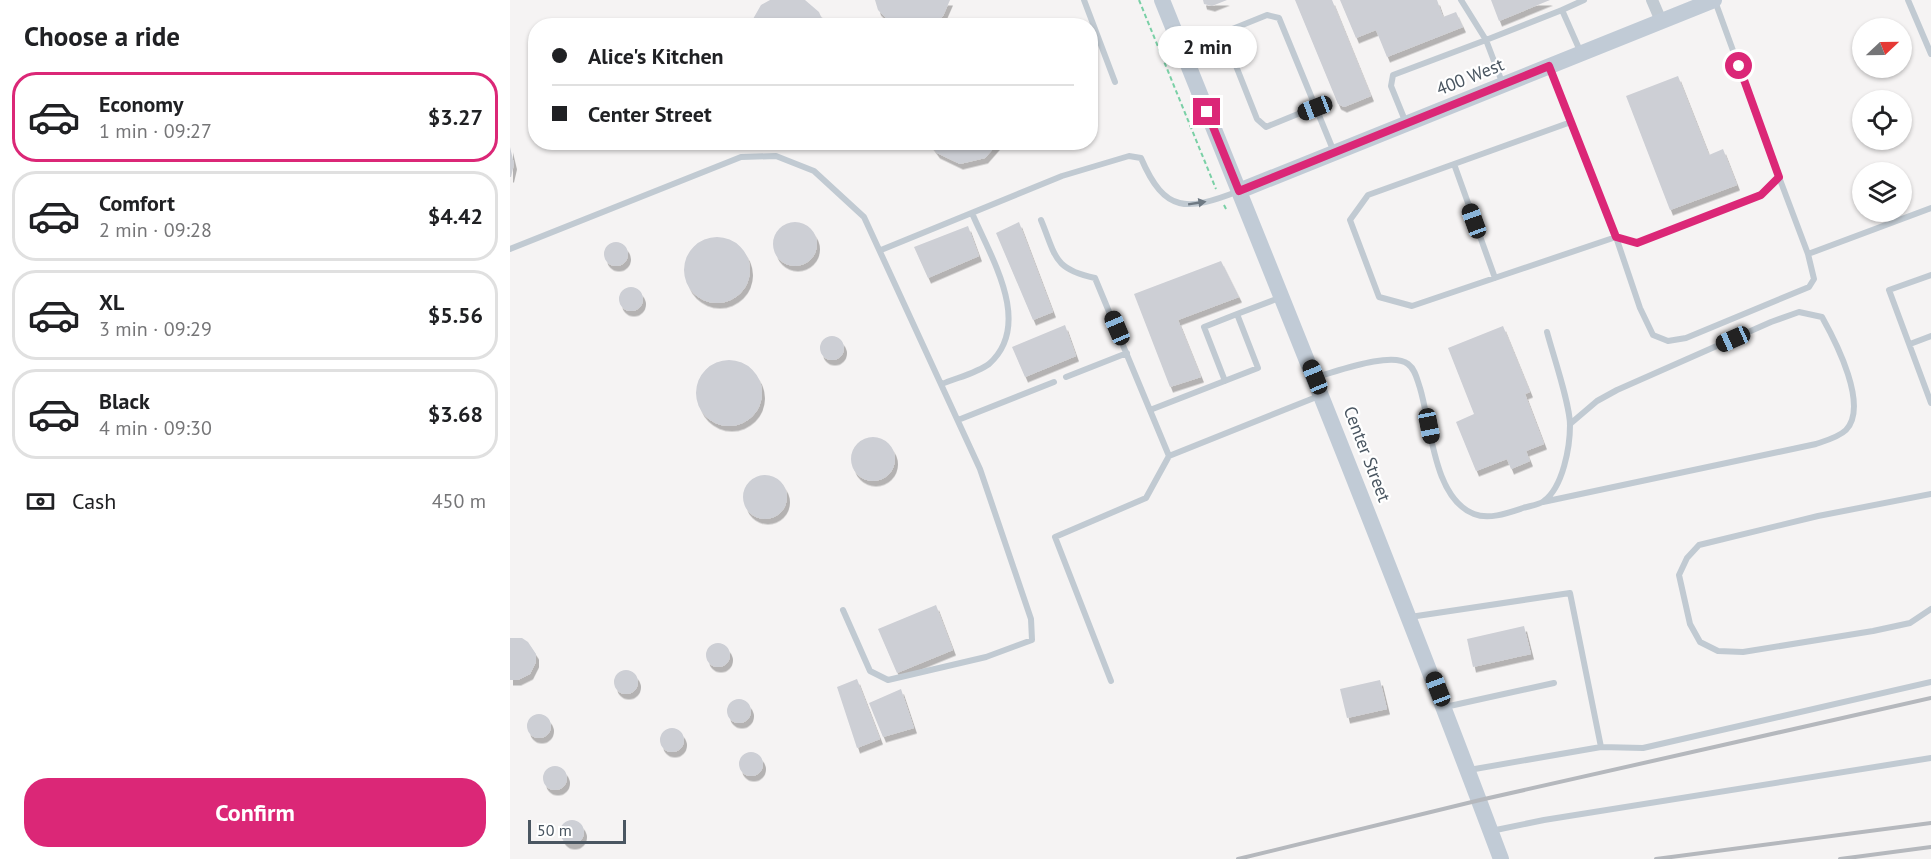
<!DOCTYPE html>
<meta charset="utf-8">
<style>
body{margin:0;font-family:"PT Sans",sans-serif;background:#f2f2f2;color:#202124;height:100vh;display:flex;flex-direction:column;font-size:22px;white-space:nowrap}
*{box-sizing:border-box;margin:0}
p{font-size:20px;color:#757577}
.icon{flex:none;width:33px;height:33px;fill:none;stroke:currentColor;stroke-width:2;stroke-linecap:round;stroke-linejoin:round}
.map{position:relative;flex:1;overflow:hidden}
.drawer{display:flex;flex-direction:column;background:#fff;width:510px}
.drawer>*{flex:none}
.hud{position:absolute;left:18px;top:18px;width:570px;height:132px;border-radius:24px;box-shadow:0 2px 4px #0004;display:grid;align-content:center;height:132px;padding:0 24px;background:#fff}
.needle{width:39px;rotate:68deg}
.tools{position:absolute;left:1342px;top:18px;display:grid;gap:12px}
.tools a{display:grid;place-items:center;width:60px;height:60px;border-radius:50%;background:#fff;box-shadow:0 2px 4px #0004;font-size:30px}
.scale{position:absolute;left:18px;bottom:15px;width:98px;box-sizing:border-box;padding-left:6px;border:3px solid #4a5661;border-top:0;font-size:16px;line-height:21px;white-space:nowrap;color:#4a5661;-webkit-text-stroke:4px #fff;paint-order:stroke}
.end{position:absolute;width:27px;height:27px;margin:-14px;border:8px solid #db2777;background:#fff;box-shadow:0 0 0 3px #fff}
.from{border-radius:50%}
.bubble{position:absolute;height:42px;border-radius:21px;background:#fff;box-shadow:0 2px 4px #0004;font-size:20px;font-weight:700;line-height:42px;text-align:center}
.car{position:absolute;width:18px;height:36px;margin:-18px -9px;border-radius:8px;box-shadow:0 0 4px 2px #0007;background:linear-gradient(#222 24%,#8ab4d8 0 40%,#222 0 76%,#8ab4d8 0 86%,#222 0)}
.hud b{display:flex;align-items:center;gap:21px;height:57px;font-size:22px}
.hud b+b{border-top:2px solid #e0e0e0}
.hud i{width:15px;height:15px;background:#202124}
ul{padding:0;list-style:none}
li{display:flex;align-items:center;gap:18px;height:90px;margin:0 12px 9px;padding:0 12px;border:3px solid #e0e0e0;border-radius:24px}
li div{flex:1}
li b{display:block;font-size:22px}
li em{font-style:normal;font-weight:700}
li.active{border-color:#db2777}
li>.icon{width:54px;height:54px;stroke-width:1.5}
h2{padding:0 24px;font-size:27px;line-height:72px}
.pay{display:flex;align-items:center;gap:15px;height:66px;padding:0 24px;font-size:22px}
.pay p{margin-inline-start:auto}
.primary-button{display:flex;gap:12px;margin-top:auto;padding:12px 24px}
.primary-button a{flex:1;height:69px;border-radius:24px;background:#db2777;color:#fff;font-size:24px;font-weight:700;line-height:69px;text-align:center}
main{display:flex;flex:1;min-height:0}
.map>svg:first-child{display:block}
.building{fill:#cdcfd5;filter:url(#shadow)}
.lines{fill:none;stroke-linecap:round;stroke-linejoin:round}
.path{stroke:#7ad0a6;stroke-width:2;stroke-dasharray:4.5 3;stroke-linecap:butt}
.lane{stroke:#c1cad2;stroke-width:6}
.street{stroke:#c1cad2;stroke-width:12}
.secondary{stroke:#c1cbd6;stroke-width:16}
.rail{stroke:#b5b8bd;stroke-width:4}
.oneway{fill:#6e7983}
.route{stroke:#db2777;stroke-width:8}
.labels{text-anchor:middle;stroke-width:4.5;stroke-linejoin:round;paint-order:stroke}
.street-label{font-size:18px;fill:#4a5661;stroke:#fff}
</style>
<main>
<section class="drawer">
<h2>Choose a ride</h2>
<ul>
<li class="active"><svg class="icon" aria-label="car" viewBox="0 0 24 24"><path d="M5 17H2v-5l4-1 3-4h7l3 4 3 1v5h-3M9 17h6M6 11h13"/><circle cx="7" cy="17" r="2"/><circle cx="17" cy="17" r="2"/></svg><div><b>Economy</b><p>1 min · 09:27</p></div><em>$3.27</em></li>
<li><svg class="icon" aria-label="car" viewBox="0 0 24 24"><path d="M5 17H2v-5l4-1 3-4h7l3 4 3 1v5h-3M9 17h6M6 11h13"/><circle cx="7" cy="17" r="2"/><circle cx="17" cy="17" r="2"/></svg><div><b>Comfort</b><p>2 min · 09:28</p></div><em>$4.42</em></li>
<li><svg class="icon" aria-label="car" viewBox="0 0 24 24"><path d="M5 17H2v-5l4-1 3-4h7l3 4 3 1v5h-3M9 17h6M6 11h13"/><circle cx="7" cy="17" r="2"/><circle cx="17" cy="17" r="2"/></svg><div><b>XL</b><p>3 min · 09:29</p></div><em>$5.56</em></li>
<li><svg class="icon" aria-label="car" viewBox="0 0 24 24"><path d="M5 17H2v-5l4-1 3-4h7l3 4 3 1v5h-3M9 17h6M6 11h13"/><circle cx="7" cy="17" r="2"/><circle cx="17" cy="17" r="2"/></svg><div><b>Black</b><p>4 min · 09:30</p></div><em>$3.68</em></li>
</ul>
<div class="pay"><svg class="icon" aria-label="cash" viewBox="0 0 24 24"><path d="M3 7h18v10H3z"/><circle cx="12" cy="12" r="2"/></svg>Cash<p>450 m</p></div>
<div class="primary-button"><a>Confirm</a></div>
</section>
<div class="map">
<svg width="1421" height="859" viewBox="0 0 1421 859">
<defs>
<filter id="shadow"><feDropShadow dx="3" dy="5.5" stdDeviation="0" flood-color="#0004"/></filter>
</defs>
<rect width="100%" height="100%" fill="#f5f3f3"/>
<path class="building" d="M260 0H295L309 12 315 26H239L251 5Z
M365 0H440L433 16 421 26H384L368 10Z
M693 0H717L702 6 694 4Z
M785 0H822L861 96 834 107 828 104Z
M830 0H927L933 17 946 12 953 27 877 57 866 30 846 38Z
M981 0H1040L989 21Z
M1168 76 1199 155 1213 149 1227 185 1160 210 1116 96Z
M419 142H489L475 158 450 164 427 153Z
M0 147 4 164 1 177H0Z
M509 222 543 312 523 320 486 233Z
M263 244a22 22 0 1 1 44 0a22 22 0 1 1-44 0Z
M458 226 469 256 418 278 404 247Z
M174 270a33 33 0 1 1 66 0a33 33 0 1 1-66 0Z
M94 254a12 12 0 1 1 24 0a12 12 0 1 1-24 0Z
M711 261 729 297 668 320 691 377 660 387 624 294Z
M109 299a12 12 0 1 1 24 0a12 12 0 1 1-24 0Z
M555 325 566 356 515 377 502 347Z
M993 326 1020 392 1015 394 1034 444 1016 451 1020 461 1001 469 997 459 966 471 946 422 964 414 938 348Z
M310 348a12 12 0 1 1 24 0a12 12 0 1 1-24 0Z
M186 393a33 33 0 1 1 66 0a33 33 0 1 1-66 0Z
M341 459a22 22 0 1 1 44 0a22 22 0 1 1-44 0Z
M233 497a22 22 0 1 1 44 0a22 22 0 1 1-44 0Z
M426 605 443 650 387 673 368 629Z
M1014 626 1021 654 963 667 957 639Z
M0 638H12L18 642 26 654V662L20 674 8 680H0Z
M196 655a12 12 0 1 1 24 0a12 12 0 1 1-24 0Z
M104 682a12 12 0 1 1 24 0a12 12 0 1 1-24 0Z
M347 679 370 739 347 748 327 687Z
M870 680 877 709 837 718 830 689Z
M391 689 404 728 373 737 359 703Z
M217 711a12 12 0 1 1 24 0a12 12 0 1 1-24 0Z
M17 726a12 12 0 1 1 24 0a12 12 0 1 1-24 0Z
M150 740a12 12 0 1 1 24 0a12 12 0 1 1-24 0Z
M229 764a12 12 0 1 1 24 0a12 12 0 1 1-24 0Z
M33 778a12 12 0 1 1 24 0a12 12 0 1 1-24 0Z
M50 832a12 12 0 1 1 24 0a12 12 0 1 1-24 0Z"/>
<g class="lines">
<path class="path" d="M629 0 706 189
M714 205 717 211"/>
<path class="lane" d="M574 0 605 82
M951 0 976 40 1052 10
M1398 0 1421 54
M713 33 747 119 756 127 805 107
M673 49 757 15 769 18 824 152
M1071 53 1052 10 1074 0
M1039 67 1106 237 1130 308 1143 335 1158 341 1176 338 1299 287 1304 279 1298 254
M1061 122 858 195 840 220 869 297 902 306 1106 237 1127 243 1251 195 1269 177 1205 1
M896 123 881 86 883 75 976 40 992 82
M944 164 985 278
M1269 177 1298 254 1421 208
M531 220C546 256 543 269 585 278L659 456 809 396
M0 249 231 157 266 156 304 171 354 217 470 469 521 619 522 640 476 657 378 680 360 671 333 610
M371 250 552 176 619 156 631 158C655 214 677 211 729 191
M1421 275 1379 290 1421 403
M1400 344 1421 336
M556 377 617 353
M806 377C826 372 881 351 898 364 906 370 907 380 910 388 921 424 923 498 964 514 979 520 998 513 1013 508 1019 506 1029 505 1034 501 1053 487 1060 447 1060 425 1060 404 1043 355 1037 332
M715 381 694 327 727 314
M432 384C446 378 467 373 479 364 524 324 480 256 462 213
M640 410 748 368 727 314 769 298
M448 420 544 382
M1421 494 1308 516 1189 545 1177 558 1169 575 1180 624 1190 642 1208 651 1233 652 1363 631 1400 623 1421 609
M1033 502 1306 444C1315 441 1329 437 1336 430 1359 406 1326 342 1312 317L1289 312 1261 322 1107 390 1087 401 1060 424
M900 617 1060 593 1091 747 959 770
M601 681 545 537 636 498 659 456
M935 707 1044 683
M1091 747 1133 748 1421 682
M981 831 1034 820 1421 758"/>
<path class="street" d="M1142 0 1151 21"/>
<path class="secondary" d="M652 0C767 286 883 571 991 859
M729 191 1204 0"/>
<path class="rail" d="M728 859 970 800 1421 698
M1146 859 1421 823
M1330 859 1421 847"/>
</g>
<defs><path id="oneway-solid" d="M-6-.8H1V-3.2L6.5 0L1 3.2V.8H-6Z" transform="scale(1.5)"/></defs>
<use class="oneway" href="#oneway-solid" transform="translate(687 203) rotate(-9)"/>
<g class="lines">
<path class="route" d="M697 112 729 191 1039 66 1106 237 1127 243 1251 195 1269 177 1229 66"/>
</g>
<g class="labels">
<g class="street-label">
<text transform="translate(960 77) rotate(-22)" y="6">400 West</text>
<text transform="translate(857 454) rotate(69)" y="6">Center Street</text>
</g>
</g>
</svg>
<div class="tools">
<a><svg class="needle" viewBox="-14 -14 28 28"><path d="M0-13l5 13h-10z" fill="#e53935"/><path d="M0 13l5-13h-10z" fill="#757577"/></svg></a>
<a><svg class="icon" aria-label="locate" viewBox="0 0 24 24"><circle cx="12" cy="12" r="6"/><path d="M12 2v4M12 18v4M2 12h4M18 12h4"/></svg></a>
<a><svg class="icon" aria-label="layers" viewBox="0 0 24 24"><path d="M12 4l9 5-9 5-9-5zM3 14l9 5 9-5"/></svg></a>
</div>
<div class="scale">50 m</div>
<i class="end from" style="left:1229px;top:66px"></i>
<i class="end" style="left:697px;top:112px"></i>
<div class="bubble" style="left:648px;top:26px;width:99px">2 min</div>
<i class="car" style="left:805px;top:108px;rotate:249deg"></i>
<i class="car" style="left:964px;top:221px;rotate:340deg"></i>
<i class="car" style="left:607px;top:328px;rotate:337deg"></i>
<i class="car" style="left:1223px;top:339px;rotate:246deg"></i>
<i class="car" style="left:805px;top:377px;rotate:338deg"></i>
<i class="car" style="left:919px;top:426px;rotate:169deg"></i>
<i class="car" style="left:928px;top:689px;rotate:339deg"></i>
<div class="hud">
<b><i class="from"></i>Alice's Kitchen</b>
<b><i></i>Center Street</b>
</div>
</div>
</main>
